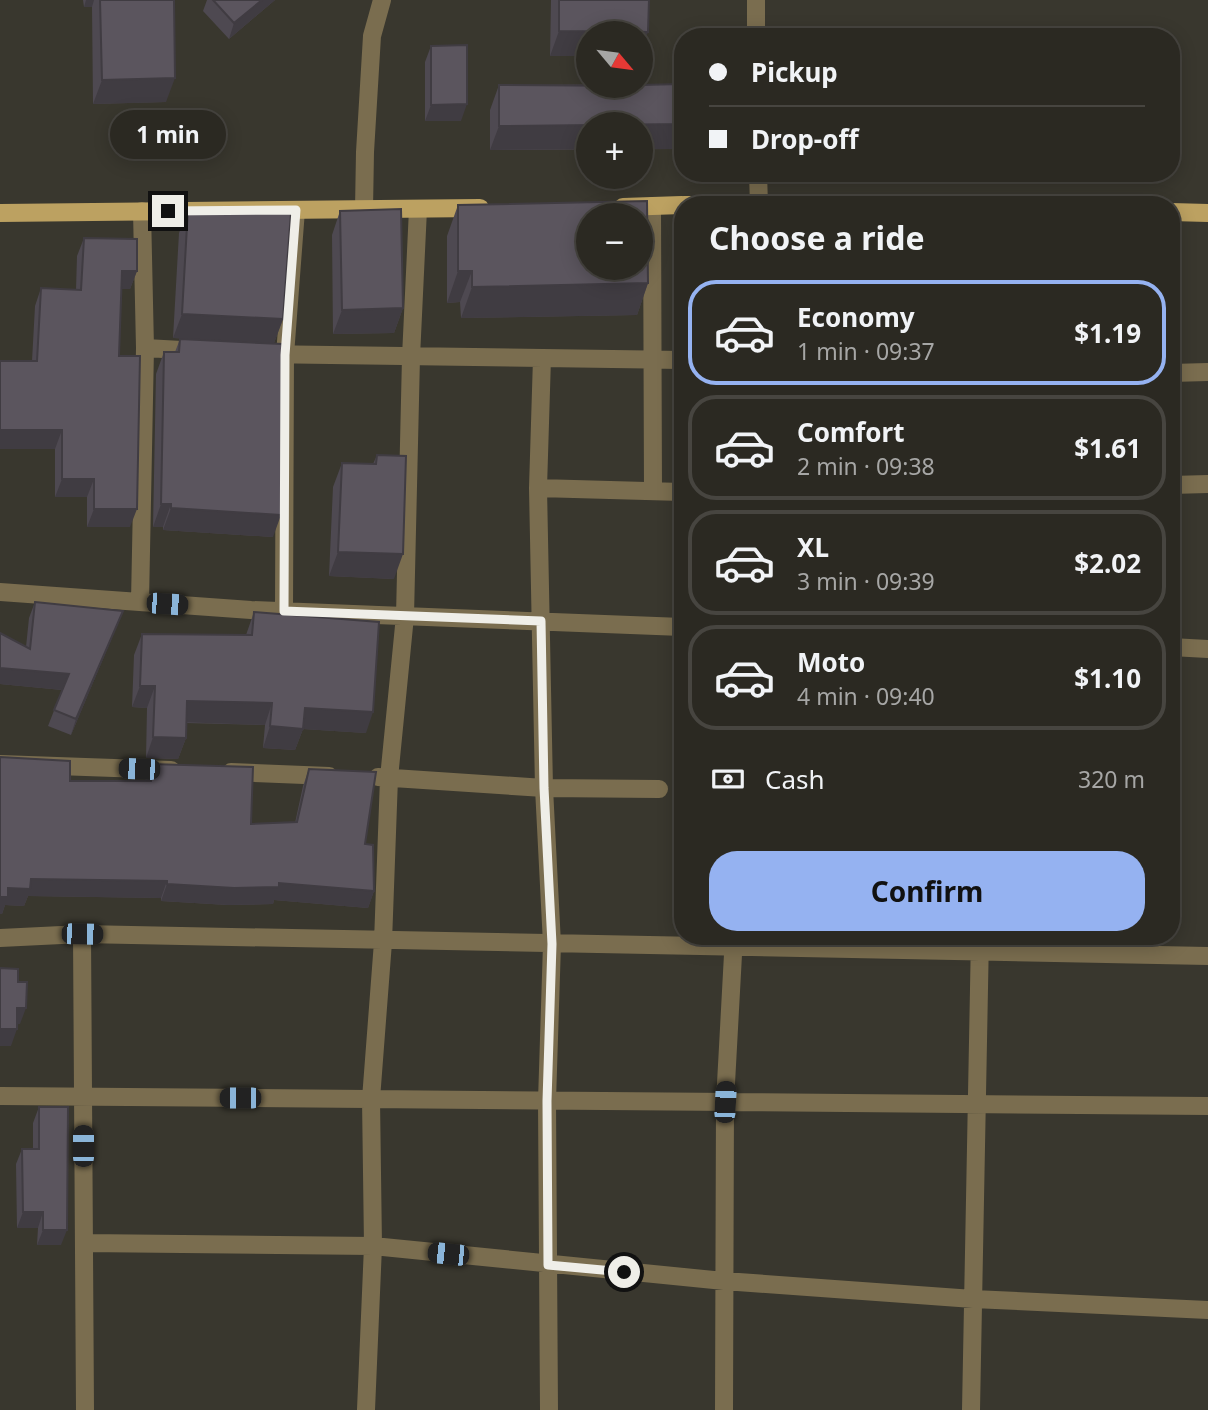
<!DOCTYPE html>
<meta charset="utf-8">
<style>
body{margin:0;font-family:"Noto Sans",sans-serif;background:#33312a;color:#f1f3f6;height:100vh;display:flex;flex-direction:column;font-size:26px;white-space:nowrap}
*{box-sizing:border-box;margin:0}
p{font-size:23px;color:#a6a6a5}
.icon{flex:none;width:38px;height:38px;fill:none;stroke:currentColor;stroke-width:2;stroke-linecap:round;stroke-linejoin:round}
.map{position:relative;flex:1;overflow:hidden}
.sheet{position:absolute;left:674px;top:196px;width:506px;height:749px;display:flex;flex-direction:column;background:#2b2922;border-radius:28px;box-shadow:0 4px 18px #0003,0 0 0 2px #474540}
.sheet>*{flex:none}
.top-card{position:absolute;left:674px;top:28px;width:506px;height:154px;border-radius:28px;box-shadow:0 4px 18px #0003,0 0 0 2px #474540;display:grid;align-content:center;height:154px;padding:0 35px;background:#2b2922}
.needle{width:46px;rotate:119deg}
.buttons{position:absolute;left:576px;top:21px;display:grid;gap:14px}
.buttons a{display:grid;place-items:center;width:77px;height:77px;border-radius:50%;background:#2b2922;box-shadow:0 4px 18px #0003,0 0 0 2px #474540;font-size:35px}
.end{position:absolute;width:32px;height:32px;margin:-16px;border:9px solid #efeee8;background:#111;box-shadow:0 0 0 4px #111}
.from{border-radius:50%}
.bubble{position:absolute;height:49px;border-radius:24px;background:#2b2922;box-shadow:0 4px 18px #0003,0 0 0 2px #474540;font-size:23px;font-weight:700;line-height:49px;text-align:center}
.car{position:absolute;width:21px;height:42px;margin:-21px -10px;border-radius:9px;box-shadow:0 0 5px 2px #0007;background:linear-gradient(#222 24%,#8ab4d8 0 40%,#222 0 76%,#8ab4d8 0 86%,#222 0)}
.top-card b{display:flex;align-items:center;gap:24px;height:66px;font-size:26px}
.top-card b+b{border-top:2px solid #474540}
.top-card i{width:18px;height:18px;background:#f1f3f6}
ul{padding:0;list-style:none}
li{display:flex;align-items:center;gap:21px;height:105px;margin:0 14px 10px;padding:0 21px;border:4px solid #474540;border-radius:28px}
li div{flex:1}
li b{display:block;font-size:26px}
li em{font-style:normal;font-weight:700}
li.selected{border-color:#95b2f1}
li>.icon{width:63px;height:63px;stroke-width:1.5}
h2{padding:0 35px;font-size:32px;line-height:84px}
.pay{display:flex;align-items:center;gap:18px;height:77px;padding:0 35px;font-size:26px}
.pay p{margin-inline-start:auto}
.action{display:flex;gap:14px;margin-top:auto;padding:14px 35px}
.action a{flex:1;height:80px;border-radius:28px;background:#95b2f1;color:#111;font-size:28px;font-weight:700;line-height:80px;text-align:center}
.map>svg:first-child{display:block}
.lines{fill:none;stroke-linecap:round;stroke-linejoin:round}
.minor{stroke:#7a6d4f;stroke-width:18}
.major{stroke:#bca161;stroke-width:18}
.wall{fill:#4e4951}
.shaded-wall{fill:#403c42}
.building{fill:#5b555e;stroke:#403c42;stroke-width:2;fill-rule:evenodd}
.route{stroke:#efeee8;stroke-width:9}
</style>
<div class="map">
<svg width="1208" height="1410" viewBox="0 0 1208 1410">
<rect width="100%" height="100%" fill="#39372e"/>
<g class="lines">
<path class="minor" d="M756 0V37
M758 173 759 205
M652 206 653 491
M364 209 365 152 372 36 382 0
M145 348 200 351
M259 354 682 360
M542 358 538 488 544 788 552 944 547 1101 549 1410
M1171 373 1208 372
M1171 485 1208 484
M538 488 682 492
M0 592 251 610 682 627
M140 602 145 348 142 211
M284 611 285 355 296 210
M1171 647 1208 649
M0 764 171 770
M231 772 329 776
M378 777 544 788 659 789
M82 934 85 1410
M0 938 82 934 1208 956
M0 1096 1208 1106
M84 1243 373 1246 724 1281 973 1299 1208 1310
M366 1410 373 1246 371 1099 383 942 389 778 405 616 411 357 418 209
M724 1410 725 1102 734 936
M971 1410 980 936"/>
<path class="major" d="M685 205H751
M623 207 682 205
M1171 212 1208 213
M0 213 480 208"/>
</g>
<path class="wall" d="M83 0H174L166 102 93 104 92 7H84Z
M207 0H275L229 39 203 11Z
M551 0H649L588 33V56H550Z
M431 46 461 121H425V62Z
M682 84V149L490 150V110L499 85Z
M458 205 648 283 637 315 461 318 460 302 447 303V236Z
M188 208 283 319 274 343 173 338 179 233Z
M340 211 403 308 394 333 333 334 332 235Z
M84 238 137 271 130 289H121L119 356 130 527H87V497H55V449H0V361H32L35 306 41 288 76 290 77 256Z
M180 339 273 537 163 530V527H153L156 374 164 352H175Z
M377 455 394 579 329 576 333 487 342 463 373 464Z
M35 602 123 611 71 735 48 726 62 690 0 684V633L26 647 29 618Z
M254 612 366 733 303 729 295 750 263 748 265 725 186 723V738L178 759 146 758 147 708 132 707 134 655 142 634 246 635Z
M0 757 70 781H145L151 764 251 824 295 823 303 786 309 769 365 844 374 891 368 908 274 900 273 904 228 905 161 901V898L28 896 24 906 5 905 2 914H0Z
M39 1107 61 1245H37L38 1228H17L16 1164 22 1149H33V1123Z"/>
<path class="shaded-wall" d="M86 0H94L92 7H84Z
M262 0H275L229 39 234 23Z
M559 31 648 32 640 53V33H588V56H550Z
M175 78 166 102 93 104 102 80Z
M467 104 461 121H425L431 105Z
M682 124V149H640V125Z
M588 125V149L490 150 499 126Z
M122 271H137L130 289H115Z
M458 271H472L460 302 447 303Z
M648 283 637 315 461 318 472 287Z
M403 308 394 333 333 334 342 310Z
M182 314 283 319 274 343 173 338Z
M0 430H62L55 449H0Z
M62 479H94L87 497H55Z
M161 504H171L163 527H153Z
M171 508 281 515 273 537 163 530Z
M94 509H137L130 527H87Z
M338 552 403 554 394 579 329 576Z
M123 611 117 626 71 735 76 719Z
M0 668 69 674 63 690 0 684Z
M140 686H155L147 708 132 707Z
M187 701 272 703 265 725 179 722Z
M305 708 373 712 366 733 303 729 295 750 263 748 270 726Z
M153 737 186 738 178 759 146 758Z
M31 879 167 881 161 898 28 896 24 906 5 905 2 914H0V897L8 888Z
M279 883 374 891 368 908 274 900 273 904 228 905 161 901 167 884Z
M17 1008H26L20 1024 11 1025Z
M0 1029H17L11 1046H0Z
M23 1212H43L38 1228H17Z
M43 1230H67L61 1245H37Z"/>
<path class="building" d="M100 0H174L175 78 102 80Z
M213 0H262L234 23Z
M559 0H649L648 32 559 31Z
M467 45V104L431 105V46Z
M682 84V124L499 126V85L640 86V85Z
M647 201 648 283 472 287V271H458V205ZM588 215H640V268H588Z
M188 208 291 213 283 319 182 314Z
M401 209 403 308 342 310 340 211Z
M84 238 137 239V271H122L119 356H140L137 509H94V479H62V430H0V361H37L41 288 81 290Z
M180 339 282 344 281 515 171 508V504H161L164 352H179Z
M377 455 406 456 403 554 338 552 342 463 376 464Z
M35 602 123 611 76 719 54 710 69 674 0 668V633L30 649Z
M254 612 379 622 373 712 305 708 303 729 270 726 272 703 187 701 186 738 153 737 155 686H140L142 634 252 635Z
M0 757 70 761V781H151V764L253 767 251 824 297 822 309 769 376 772 365 844 373 845 374 891 279 883V887L234 888 167 884V881L31 879 30 889 8 888V897H0Z
M0 968 18 969V982H27L26 1008H17V1029H0Z
M39 1107H68L67 1230H43V1212H23L22 1149H39Z"/>
<g class="lines">
<path class="route" d="M168 211 296 210 285 355 284 611 541 621 544 788 552 944 547 1101 548 1265 624 1272"/>
</g>
</svg>
<div class="buttons">
<a><svg class="needle" viewBox="-14 -14 28 28"><path d="M0-13l5 13h-10z" fill="#e53935"/><path d="M0 13l5-13h-10z" fill="#a6a6a5"/></svg></a>
<a>+</a>
<a>−</a>
</div>
<i class="end from" style="left:624px;top:1272px"></i>
<i class="end" style="left:168px;top:211px"></i>
<div class="bubble" style="left:110px;top:110px;width:116px">1 min</div>
<i class="car" style="left:167px;top:604px;rotate:94deg"></i>
<i class="car" style="left:139px;top:769px;rotate:272deg"></i>
<i class="car" style="left:82px;top:934px;rotate:91deg"></i>
<i class="car" style="left:240px;top:1098px;rotate:270deg"></i>
<i class="car" style="left:725px;top:1102px;rotate:3deg"></i>
<i class="car" style="left:83px;top:1146px;rotate:0deg"></i>
<i class="car" style="left:448px;top:1254px;rotate:276deg"></i>
<div class="top-card">
<b><i class="from"></i>Pickup</b>
<b><i></i>Drop-off</b>
</div>
<section class="sheet">
<h2>Choose a ride</h2>
<ul>
<li class="selected"><svg class="icon" aria-label="car" viewBox="0 0 24 24"><path d="M5 17H2v-5l4-1 3-4h7l3 4 3 1v5h-3M9 17h6M6 11h13"/><circle cx="7" cy="17" r="2"/><circle cx="17" cy="17" r="2"/></svg><div><b>Economy</b><p>1 min · 09:37</p></div><em>$1.19</em></li>
<li><svg class="icon" aria-label="car" viewBox="0 0 24 24"><path d="M5 17H2v-5l4-1 3-4h7l3 4 3 1v5h-3M9 17h6M6 11h13"/><circle cx="7" cy="17" r="2"/><circle cx="17" cy="17" r="2"/></svg><div><b>Comfort</b><p>2 min · 09:38</p></div><em>$1.61</em></li>
<li><svg class="icon" aria-label="car" viewBox="0 0 24 24"><path d="M5 17H2v-5l4-1 3-4h7l3 4 3 1v5h-3M9 17h6M6 11h13"/><circle cx="7" cy="17" r="2"/><circle cx="17" cy="17" r="2"/></svg><div><b>XL</b><p>3 min · 09:39</p></div><em>$2.02</em></li>
<li><svg class="icon" aria-label="car" viewBox="0 0 24 24"><path d="M5 17H2v-5l4-1 3-4h7l3 4 3 1v5h-3M9 17h6M6 11h13"/><circle cx="7" cy="17" r="2"/><circle cx="17" cy="17" r="2"/></svg><div><b>Moto</b><p>4 min · 09:40</p></div><em>$1.10</em></li>
</ul>
<div class="pay"><svg class="icon" aria-label="cash" viewBox="0 0 24 24"><path d="M3 7h18v10H3z"/><circle cx="12" cy="12" r="2"/></svg>Cash<p>320 m</p></div>
<div class="action"><a>Confirm</a></div>
</section>
</div>
